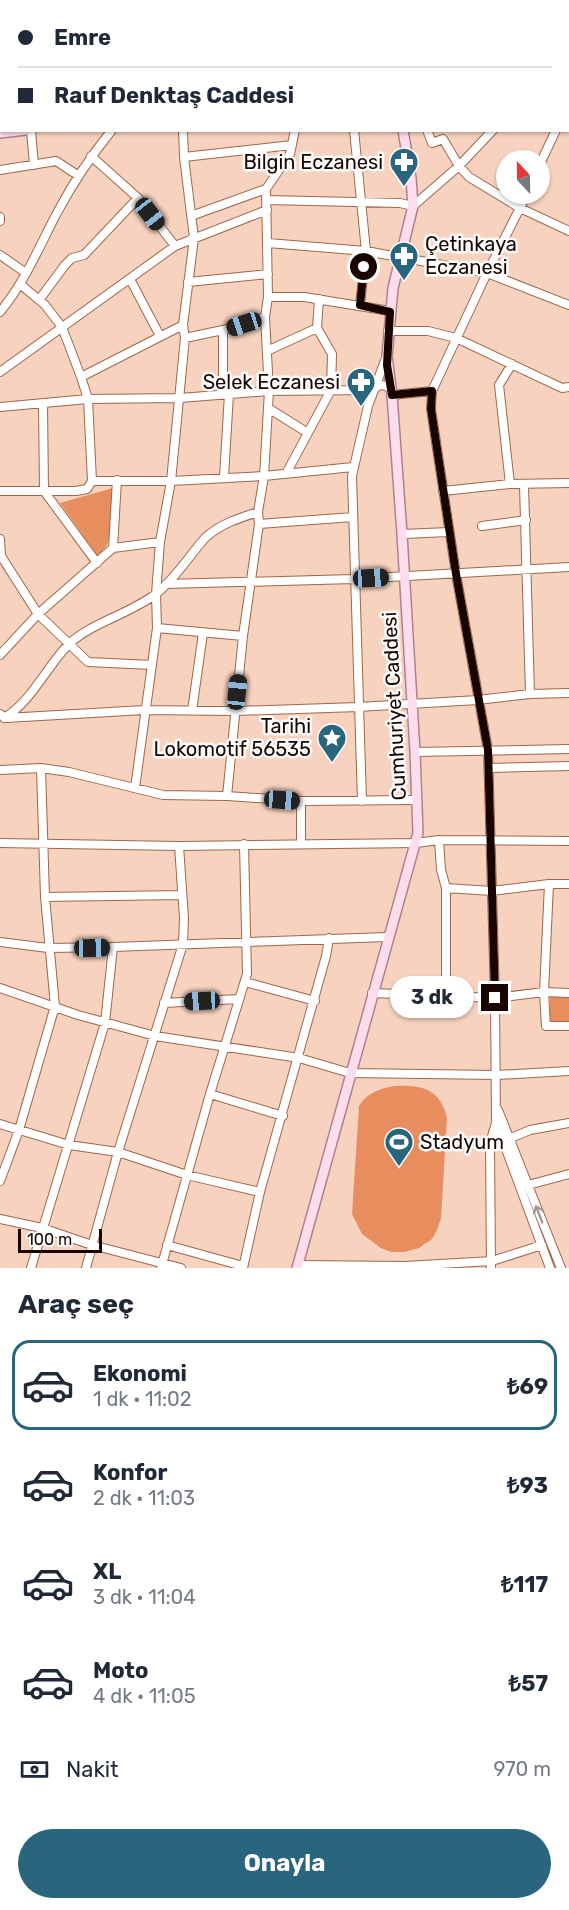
<!DOCTYPE html>
<html lang="tr">
<meta charset="utf-8">
<style>
body{margin:0;font-family:Rubik,sans-serif;background:#f6f6f7;color:#1f2937;height:100vh;display:flex;flex-direction:column;font-size:22px;white-space:nowrap}
*{box-sizing:border-box;margin:0}
p{font-size:20px;color:#747a83}
.icon{flex:none;width:33px;height:33px;fill:none;stroke:currentColor;stroke-width:2;stroke-linecap:round;stroke-linejoin:round}
.map{position:relative;height:1268px;overflow:hidden}
.sheet{display:flex;flex-direction:column;background:#fff;flex:1}
.sheet>*{flex:none}
.top-card{position:absolute;left:0px;top:0px;width:570px;height:132px;box-shadow:0 2px 4px #0004;display:grid;align-content:center;height:132px;padding:0 18px;background:#fff}
.needle{width:39px;rotate:338deg}
.fabs{position:absolute;left:496px;top:150px;display:grid;gap:12px}
.fabs a{display:grid;place-items:center;width:54px;height:54px;border-radius:50%;background:#fff;box-shadow:0 2px 4px #0004;font-size:30px}
.scale{position:absolute;left:18px;bottom:15px;width:84px;box-sizing:border-box;padding-left:6px;border:3px solid #190500;border-top:0;font-size:16px;line-height:21px;white-space:nowrap;color:#190500;-webkit-text-stroke:4px #fbfcfb;paint-order:stroke}
.end{position:absolute;width:27px;height:27px;margin:-14px;border:8px solid #190500;background:#fff;box-shadow:0 0 0 3px #fff}
.from{border-radius:50%}
.bubble{position:absolute;height:42px;border-radius:21px;background:#fff;box-shadow:0 2px 4px #0004;font-size:20px;font-weight:700;line-height:42px;text-align:center}
.car{position:absolute;width:18px;height:36px;margin:-18px -9px;border-radius:8px;box-shadow:0 0 4px 2px #0007;background:linear-gradient(#222 24%,#8ab4d8 0 40%,#222 0 76%,#8ab4d8 0 86%,#222 0)}
.top-card b{display:flex;align-items:center;gap:21px;height:57px;font-size:22px}
.top-card b+b{border-top:2px solid #e0e1e3}
.top-card i{width:15px;height:15px;background:#1f2937}
ul{padding:0;list-style:none}
li{display:flex;align-items:center;gap:18px;height:90px;margin:0 12px 9px;padding:0 6px;border:3px solid transparent;border-radius:18px}
li div{flex:1}
li b{display:block;font-size:22px}
li em{font-style:normal;font-weight:700}
li.selected{border-color:#29657d}
li>.icon{width:54px;height:54px;stroke-width:1.5}
h2{padding:0 18px;font-size:27px;line-height:72px}
.pay{display:flex;align-items:center;gap:15px;height:66px;padding:0 18px;font-size:22px}
.pay p{margin-inline-start:auto}
.button{display:flex;gap:12px;margin-top:auto;padding:12px 18px}
.button a{flex:1;height:69px;border-radius:36px;background:#29657d;color:#fff;font-size:24px;font-weight:700;line-height:69px;text-align:center}
.map>svg:first-child{display:block}
.green{fill:#e88d5e}
.lines{fill:none;stroke-linecap:round;stroke-linejoin:round}
.minor-casing{stroke:#9e674b;stroke-width:10}
.major-casing{stroke:#ad8192;stroke-width:12}
.minor{stroke:#fff;stroke-width:8}
.major{stroke:#fddcec;stroke-width:9}
.oneway{stroke:#a39b99}
.route{stroke:#190500;stroke-width:8}
.labels{text-anchor:middle;stroke-width:5;stroke-linejoin:round;paint-order:stroke}
.poi-label{font-size:20px;fill:#190500;stroke:#fbfcfb;text-anchor:end}
.street-label{font-size:20px;fill:#190500;stroke:#fbfcfb}
</style>
<div class="map">
<svg width="569" height="1268" viewBox="0 0 569 1268">
<rect width="100%" height="100%" fill="#f7d2bf"/>
<path class="green" d="M113 488C112 508 117 544 97 555L60 503Z
M550 996 569 997V1021H550Z
M394 1086C421 1085 440 1088 447 1118L441 1218 437 1230 432 1239 419 1248 404 1252H391L381 1248 362 1234 352 1214 359 1106C367 1093 379 1089 394 1086Z"/>
<g class="lines">
<g class="minor-casing">
<path id="minor" d="M32 0V2
M86 0V2
M293 0V2
M386 0 397 2
M129 2V0
M199 2V0
M228 2 240 0
M417 2V0
M554 2 555 0
M0 13H2
M568 103 569 101
M31 130 34 165
M354 130 366 251 360 305
M427 130 432 143 443 139 459 166 469 177 520 208 569 231
M91 156 138 198 175 246
M184 157 292 145
M540 164 556 130
M0 170 56 161 79 176
M527 194 487 273 432 391 431 409 456 574 488 750 495 998 496 1122 550 1268
M267 200 400 203 413 206 459 166 493 130
M191 216 266 189
M0 217V221
M268 243 366 251 487 273 569 305
M0 255 26 273
M130 279 160 336
M188 282 268 274
M268 297H304L390 311
M39 300 65 265 72 258 84 255 138 198
M0 312C25 282 40 245 58 211 73 183 91 156 112 130
M388 331H428L456 338 562 388 569 387
M185 338 223 330 265 317
M267 351 317 328
M0 372 175 246 267 210
M81 377 183 325
M223 394V330
M392 395 432 391
M43 405 44 491 97 563
M0 407 88 399 180 398 269 391 373 390C379 384 383 384 390 388
M268 408 308 433
M287 472 331 390 332 354 317 328 319 299
M224 477 229 394
M92 481H171L264 476 353 467
M510 484 499 385 512 364
M524 485 530 694
M0 491H76L87 489 92 481 88 399 81 377 62 327 45 305 20 284
M443 491 510 484 569 483
M259 524 353 517
M482 526 526 520
M402 534 449 532
M0 539 1 556 38 614 88 662 152 665
M113 548 160 542
M166 584 354 579 569 567
M157 628 243 636
M0 655 38 614 113 548 117 480
M192 711 203 633
M0 714 6 718 144 710 235 711 358 707 478 700 530 694 569 693
M4 718C31 702 46 668 67 646 89 623 131 614 157 593 176 578 189 556 205 538 220 524 239 518 258 512
M415 752 569 749
M489 768 569 766
M0 770 41 768 69 772 163 795 227 796 301 801 417 800
M135 788 157 628 156 594 160 542 171 481 185 338 183 325 194 238 184 157 183 130
M227 796 243 636 259 524 258 512 264 476 269 391 265 317 268 297 266 189 290 154 295 130
M362 801 352 476 368 406 386 358
M439 840 441 870 446 888V994
M0 843 179 846 416 843 439 840 569 841
M301 843V801
M549 884 544 992 546 1026H569
M446 888 492 891 549 884H569
M45 897 182 895
M0 942 48 948 113 947 387 937
M245 982 315 1001
M0 988 78 1015 155 1036 299 1058 350 1073 497 1075 569 1071
M372 993 495 998 544 992 569 993
M164 1003 239 999
M210 1094 283 1116
M498 1110 561 1268
M0 1124 69 1145 118 1152 187 1175 260 1192
M507 1137 511 1138 530 1130 569 1123
M0 1181 19 1130 55 1006 45 897 41 768
M528 1185 569 1174
M0 1219 42 1228 92 1245 181 1268
M167 1245 243 1266
M298 1265 405 1266 492 1261 542 1245
M31 1268 105 1023 113 947
M86 1268 118 1152 183 944 184 918 179 846
M161 1268 210 1094 247 974 244 844
M243 1268 260 1192 326 956 329 938
M491 1268 490 1143 496 1123"/>
</g>
<g class="major-casing">
<path id="major" d="M338 0V2
M0 133 26 130
M297 1268 418 833 415 752 402 534 392 395 387 356 393 288 413 206 411 178 403 130"/>
</g>
<use href="#minor" class="minor"/>
<use href="#major" class="major"/>
</g>
<defs><path id="oneway-shaft" d="M-6 0H5M1.5-3L5.5 0L1.5 3" fill="none" stroke-width="1.6" stroke-linecap="round" stroke-linejoin="round" transform="scale(1.5)"/></defs>
<use class="oneway" href="#oneway-shaft" transform="translate(539 1214) rotate(-111)"/>
<g class="lines">
<path class="route" d="M364 267 360 305 390 312 387 365 392 395 432 391 431 409 456 574 488 750 495 998"/>
</g>
<defs>
<g id="pharmacy-pin" transform="scale(1.5)"><path d="M0 17L-7.5 6A9.5 9.5 0 1 1 7.5 6Z" fill="#29657d" stroke="#fbfcfb"/><path d="M-2-6h4v4h4v4h-4v4h-4v-4h-4v-4h4Z" fill="#fff"/></g>
<g id="sight-pin" transform="scale(1.5)"><path d="M0 17L-7.5 6A9.5 9.5 0 1 1 7.5 6Z" fill="#29657d" stroke="#fbfcfb"/><path d="M0-6L1.8-2.2L6-1.7L2.9 1.2L3.7 5.4L0 3.3L-3.7 5.4L-2.9 1.2L-6-1.7L-1.8-2.2Z" fill="#fff"/></g>
<g id="stadium-pin" transform="scale(1.5)"><path d="M0 17L-7.5 6A9.5 9.5 0 1 1 7.5 6Z" fill="#29657d" stroke="#fbfcfb"/><path d="M0-5a6.5 5 0 1 0 0 10a6.5 5 0 1 0 0-10ZM-3.5-1.8h7v3.6h-7Z" fill="#fff"/></g>
</defs>
<g fill-rule="evenodd">
<use href="#pharmacy-pin" x="404" y="162"/>
<use href="#pharmacy-pin" x="404" y="256"/>
<use href="#pharmacy-pin" x="361" y="382"/>
<use href="#sight-pin" x="332" y="738"/>
<use href="#stadium-pin" x="399" y="1142"/>
</g>
<g class="labels">
<g class="poi-label">
<text x="383" y="169">Bilgin Eczanesi</text>
<text x="425" y="251" text-anchor="start">Çetinkaya<tspan x="425" dy="23">Eczanesi</tspan></text>
<text x="340" y="389">Selek Eczanesi</text>
<text x="311" y="733">Tarihi<tspan x="311" dy="23">Lokomotif 56535</tspan></text>
<text x="420" y="1149" text-anchor="start">Stadyum</text>
</g>
<g class="street-label">
<text transform="translate(394 706) rotate(-93)" y="7">Cumhuriyet Caddesi</text>
</g>
</g>
</svg>
<div class="fabs">
<a><svg class="needle" viewBox="-14 -14 28 28"><path d="M0-13l5 13h-10z" fill="#e53935"/><path d="M0 13l5-13h-10z" fill="#747a83"/></svg></a>
</div>
<div class="scale">100 m</div>
<i class="end from" style="left:364px;top:267px"></i>
<i class="end" style="left:495px;top:998px"></i>
<div class="bubble" style="left:390px;top:976px;width:84px">3 dk</div>
<i class="car" style="left:150px;top:214px;rotate:142deg"></i>
<i class="car" style="left:244px;top:324px;rotate:252deg"></i>
<i class="car" style="left:371px;top:578px;rotate:87deg"></i>
<i class="car" style="left:237px;top:692px;rotate:6deg"></i>
<i class="car" style="left:282px;top:800px;rotate:94deg"></i>
<i class="car" style="left:92px;top:948px;rotate:89deg"></i>
<i class="car" style="left:202px;top:1001px;rotate:267deg"></i>
<div class="top-card">
<b><i class="from"></i>Emre</b>
<b><i></i>Rauf Denktaş Caddesi</b>
</div>
</div>
<section class="sheet">
<h2>Araç seç</h2>
<ul>
<li class="selected"><svg class="icon" aria-label="car" viewBox="0 0 24 24"><path d="M5 17H2v-5l4-1 3-4h7l3 4 3 1v5h-3M9 17h6M6 11h13"/><circle cx="7" cy="17" r="2"/><circle cx="17" cy="17" r="2"/></svg><div><b>Ekonomi</b><p>1 dk · 11:02</p></div><em>₺69</em></li>
<li><svg class="icon" aria-label="car" viewBox="0 0 24 24"><path d="M5 17H2v-5l4-1 3-4h7l3 4 3 1v5h-3M9 17h6M6 11h13"/><circle cx="7" cy="17" r="2"/><circle cx="17" cy="17" r="2"/></svg><div><b>Konfor</b><p>2 dk · 11:03</p></div><em>₺93</em></li>
<li><svg class="icon" aria-label="car" viewBox="0 0 24 24"><path d="M5 17H2v-5l4-1 3-4h7l3 4 3 1v5h-3M9 17h6M6 11h13"/><circle cx="7" cy="17" r="2"/><circle cx="17" cy="17" r="2"/></svg><div><b>XL</b><p>3 dk · 11:04</p></div><em>₺117</em></li>
<li><svg class="icon" aria-label="car" viewBox="0 0 24 24"><path d="M5 17H2v-5l4-1 3-4h7l3 4 3 1v5h-3M9 17h6M6 11h13"/><circle cx="7" cy="17" r="2"/><circle cx="17" cy="17" r="2"/></svg><div><b>Moto</b><p>4 dk · 11:05</p></div><em>₺57</em></li>
</ul>
<div class="pay"><svg class="icon" aria-label="cash" viewBox="0 0 24 24"><path d="M3 7h18v10H3z"/><circle cx="12" cy="12" r="2"/></svg>Nakit<p>970 m</p></div>
<div class="button"><a>Onayla</a></div>
</section>
